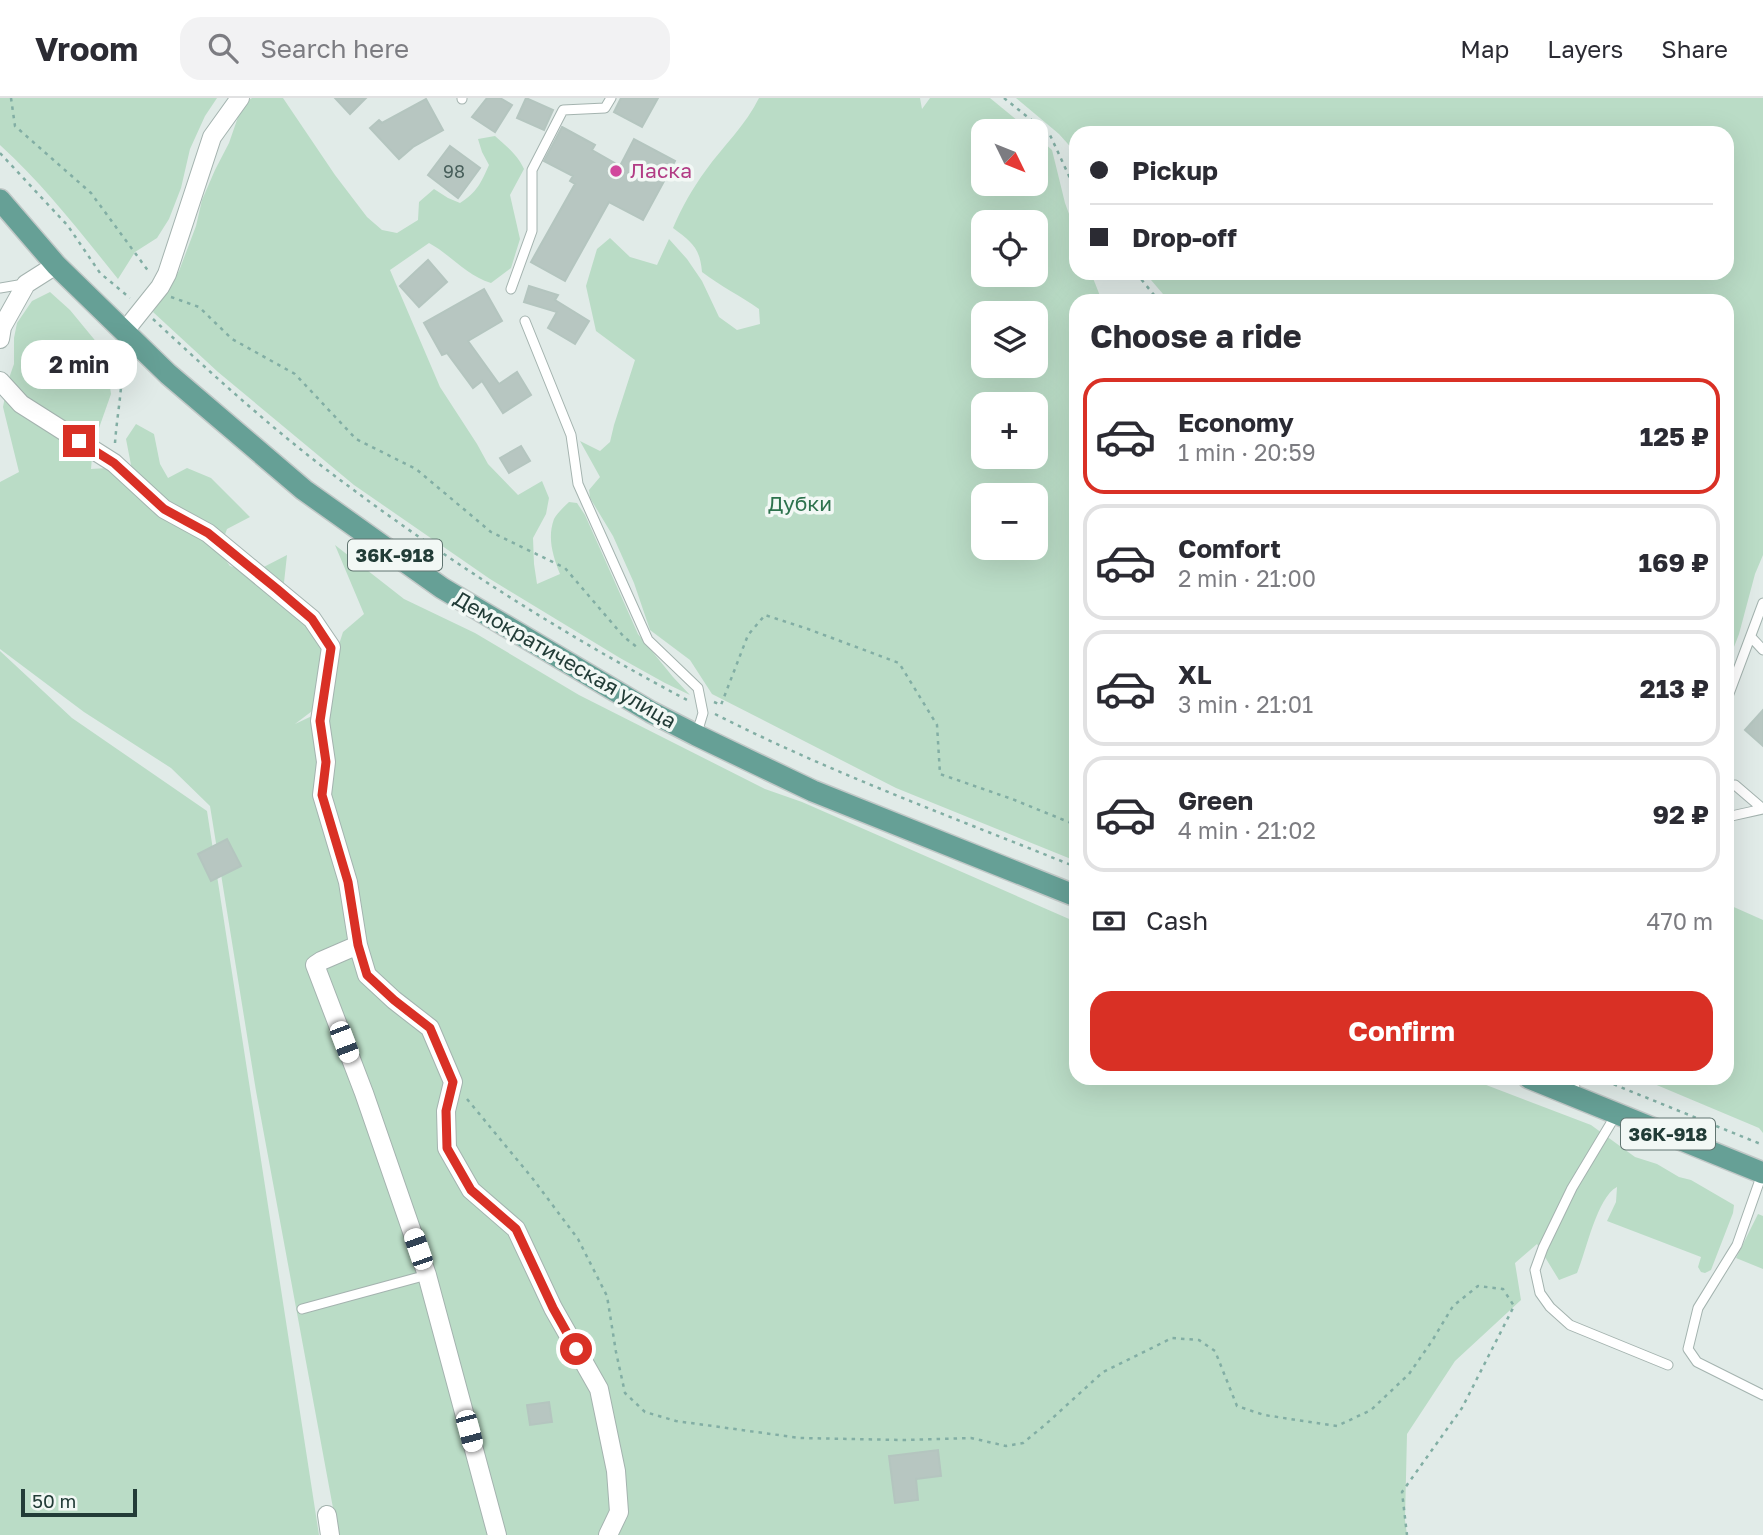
<!DOCTYPE html>
<meta charset="utf-8">
<style>
body{margin:0;font-family:"Golos Text",sans-serif;background:#f2f2f3;color:#2b2b33;height:100vh;display:flex;flex-direction:column;font-size:26px;white-space:nowrap}
*{box-sizing:border-box;margin:0}
p{font-size:23px;color:#7c7c81}
.icon{flex:none;width:38px;height:38px;fill:none;stroke:currentColor;stroke-width:2;stroke-linecap:round;stroke-linejoin:round}
.map{position:relative;flex:1;overflow:hidden}
.side{position:absolute;left:1069px;top:196px;width:665px;height:791px;display:flex;flex-direction:column;background:#fff;border-radius:21px;box-shadow:0 7px 28px #0002}
.side>*{flex:none}
.guide{position:absolute;left:1069px;top:28px;width:665px;height:154px;border-radius:21px;box-shadow:0 7px 28px #0002;display:grid;align-content:center;height:154px;padding:0 21px;background:#fff}
.needle{width:46px;rotate:133deg}
.tools{position:absolute;left:971px;top:21px;display:grid;gap:14px}
.tools a{display:grid;place-items:center;width:77px;height:77px;border-radius:14px;background:#fff;box-shadow:0 7px 28px #0002;font-size:35px}
.scale{position:absolute;left:21px;bottom:18px;width:116px;box-sizing:border-box;padding-left:7px;border:4px solid #223c37;border-top:0;font-size:19px;line-height:24px;white-space:nowrap;color:#223c37;-webkit-text-stroke:5px #f2f8f5;paint-order:stroke}
.end{position:absolute;width:32px;height:32px;margin:-16px;border:9px solid #d93025;background:#fff;box-shadow:0 0 0 4px #fff}
.from{border-radius:50%}
.bubble{position:absolute;height:49px;border-radius:21px;background:#fff;box-shadow:0 7px 28px #0002;font-size:23px;font-weight:700;line-height:49px;text-align:center}
.car{position:absolute;width:21px;height:42px;margin:-21px -10px;border-radius:9px;box-shadow:0 0 5px 2px #0007;background:linear-gradient(#fff 24%,#345 0 40%,#fff 0 76%,#345 0 86%,#fff 0)}
.guide b{display:flex;align-items:center;gap:24px;height:66px;font-size:26px}
.guide b+b{border-top:2px solid #e1e1e2}
.guide i{width:18px;height:18px;background:#2b2b33}
ul{padding:0;list-style:none}
li{display:flex;align-items:center;gap:21px;height:116px;margin:0 14px 10px;padding:0 7px;border:4px solid #e1e1e2;border-radius:21px}
li div{flex:1}
li b{display:block;font-size:26px}
li em{font-style:normal;font-weight:700}
li.active{border-color:#d93025}
li>.icon{width:63px;height:63px;stroke-width:1.5}
h2{padding:0 21px;font-size:32px;line-height:84px}
.pay{display:flex;align-items:center;gap:18px;height:77px;padding:0 21px;font-size:26px}
.pay p{margin-inline-start:auto}
.primary-button{display:flex;gap:14px;margin-top:auto;padding:14px 21px}
.primary-button a{flex:1;height:80px;border-radius:21px;background:#d93025;color:#fff;font-size:28px;font-weight:700;line-height:80px;text-align:center}
header{display:flex;align-items:center;gap:42px;box-sizing:border-box;height:98px;padding:0 35px;background:#fff;border-bottom:2px solid #e1e1e2}
header strong{font-size:33px}
nav{display:flex;gap:38px;margin-inline-start:auto;font-size:24px}
.search{width:490px;height:63px;background:#f2f2f3;display:flex;align-items:center;gap:18px;box-sizing:border-box;padding:0 24px;border-radius:21px;color:#7c7c81;font-size:26px}
.map>svg:first-child{display:block}
.green{fill:#badcc6;fill-rule:evenodd}
.building{fill:#b7c6c1;stroke:#b4c5bf;stroke-width:2}
.lines{fill:none;stroke-linecap:round;stroke-linejoin:round}
.service-casing{stroke:#a4b3af;stroke-width:11}
.minor-casing{stroke:#a4b3af;stroke-width:20}
.primary-casing{stroke:#c1c8c7;stroke-width:24}
.path{stroke:#82aea4;stroke-width:2.5;stroke-dasharray:3.5 5;stroke-linecap:butt}
.service{stroke:#fff;stroke-width:9}
.minor{stroke:#fff;stroke-width:18}
.primary{stroke:#66a096;stroke-width:21}
.route{stroke:#d93025;stroke-width:9}
.hotel-dot{fill:#d1479c;stroke:#f2f8f5;stroke-width:2.5}
.labels{text-anchor:middle;stroke-width:7;stroke-linejoin:round;paint-order:stroke}
.number-label{font-size:18px;fill:#475e5a}
.shield{fill:#f2f8f5;stroke:#607470;stroke-width:2}
.shield-label{font-size:19px;font-weight:bold;fill:#223c37}
.hotel-label{font-size:21px;fill:#b23c85;stroke:#f2f8f5;text-anchor:start}
.park-label{font-size:21px;fill:#2d724d;stroke:#f2f8f5}
.street-label{font-size:21px;fill:#223c37;stroke:#f2f8f5}
</style>
<header>
<strong>Vroom</strong>
<div class="search"><svg class="icon" aria-label="search" viewBox="0 0 24 24"><circle cx="10" cy="10" r="6"/><path d="M15 15l6 6"/></svg>Search here</div>
<nav><a>Map</a><a>Layers</a><a>Share</a></nav>
</header>
<div class="map">
<svg width="1763" height="1437" viewBox="0 0 1763 1437">
<rect width="100%" height="100%" fill="#e1ebe8"/>
<path class="green" d="M0 0H217L205 18 190 51 181 90 169 121 157 140 135 154 118 181C81 135 44 87 0 47Z
M252 0H283L335 77 367 119 382 132 397 135 418 122 419 104 434 91 448 100 460 105C477 94 481 85 489 67L482 54 478 41 495 38C506 48 518 57 524 71L510 97 520 141 511 170 491 185C467 178 451 157 429 145L390 172 440 289 477 346 488 366 518 397 542 383 549 400 546 416 533 440 534 466 537 486 560 476C553 458 547 440 554 421 557 415 564 409 569 404L577 405 585 417 638 536 673 579 690 597 665 585 620 560 490 481 354 387 218 274 153 214 179 173 196 128 202 102 215 72 229 45 238 19 249 2Z
M759 0H920L922 11 930 0H990L1030 33H984V86H1036V38L1052 52 1065 105 1076 135V175H1091L1102 203H1076V763L896 690 712 596 690 562 650 532 634 485 613 438 590 400 589 392 600 379 580 343 600 353 610 344 614 327 635 262 596 233 586 188 597 151 610 140 630 159 657 167 669 141 687 161 702 183 719 219 737 232 760 226 759 211C741 198 720 188 702 174 700 150 692 144 673 130 682 109 692 91 706 72 723 48 746 27 759 0ZM984 124H1036V177H984ZM984 215H1036V268H984ZM984 306H1036V359H984ZM984 397H1036V450H984Z
M1016 0H1763V457L1755 476 1739 536 1727 567V203H1169L1145 175H1727V35H1076V55L1059 36Z
M50 194 70 212 98 246 108 274 111 296 93 347 91 371 107 370 137 398 126 341 136 326 154 336 160 366 168 380 187 370 211 380 250 419 227 431 219 453 230 468 252 475 287 457 282 503 318 529 326 565 320 607 295 626 312 618 320 660 331 571 343 534 364 516 335 447 404 501 475 535 579 597 765 691 802 704 1076 824V980H1468L1591 1027 1635 1059 1657 1066 1679 1079 1691 1082 1734 1107 1733 1115 1711 1172 1705 1175 1701 1174 1698 1169 1701 1159 1607 1123 1616 1104 1617 1089C1597 1099 1586 1154 1577 1175L1559 1182 1537 1146 1515 1165 1521 1202 1455 1263 1407 1336 1405 1422 1407 1437H338L256 993 210 708 171 670 84 614 0 551V384L19 374 3 309 8 283 14 266V240L17 225 32 203Z
M0 553 72 620 207 713 319 1437H0Z
M1727 806 1763 822V1035L1759 1030 1640 980H1727Z
M1758 1116 1763 1118V1171L1736 1160Z"/>
<path class="building" d="M335 0H366L350 16Z
M487 0H500L512 7 495 34 472 19Z
M526 0 553 12 544 32 517 20Z
M621 0H658L642 29 614 14Z
M426 1 443 32 413 49 399 61 370 30 379 22 382 25Z
M562 29 595 47 592 52 620 68 634 41 675 63 643 122 609 104 565 183 531 164 575 86 570 83 573 78 544 63Z
M450 48 480 70 458 100 428 77Z
M428 162 447 184 419 209 400 188Z
M529 188 558 197 555 202 589 223 575 246 548 230 557 214 524 204Z
M484 191 502 223 468 243 499 286 517 274 531 297 503 315 482 283 473 290 447 255 442 257 424 225Z
M521 348 530 363 509 375 500 360Z
M1763 612V648L1745 632Z
M227 741 241 768 211 783 198 756Z
M549 1304 552 1324 530 1327 527 1307Z
M938 1352 941 1378 916 1381 918 1402 895 1405 889 1358Z"/>
<g class="lines">
<g class="service-casing">
<path id="service" d="M462 1V0
M0 190 24 186
M511 191 532 133V72L563 12 605 10 611 0
M525 223 571 337 578 386 648 542 698 590 703 615 697 635
M1751 539 1763 552
M1727 601 1763 505
M1735 687 1763 711
M1727 719 1763 711
M1573 996 1576 980
M1617 1015 1572 1090 1543 1150 1535 1172 1540 1195 1550 1209 1570 1227 1668 1267
M1762 1076 1737 1147 1698 1210 1688 1251 1697 1264 1763 1297
M302 1211 427 1177"/>
</g>
<g class="minor-casing">
<path id="minor" d="M124 234 160 189 167 176 212 39 240 0
M0 241 2 229 26 186 56 167
M0 283 21 306 114 365 164 411 208 435 312 521 331 549 320 623 326 664 322 697 348 784 358 847 321 863 315 867 364 995 427 1177 497 1437
M358 847 367 877 394 902 430 930 453 984 446 1013 447 1050 471 1092 516 1131 553 1210 599 1291 616 1373 619 1414 608 1437
M327 1417 330 1437"/>
</g>
<g class="primary-casing">
<path id="primary" d="M0 102 56 167 168 276 304 392 442 490 651 614 696 637 813 693 1076 798
M1529 980 1763 1075"/>
</g>
<path class="path" d="M11 0 15 28 91 95 149 174
M1004 0 1050 37 1076 93
M0 55 68 128 100 175 130 200
M1136 175 1159 203
M171 199 199 209 232 241 295 276 356 341 416 371 491 434 565 470 624 539 638 550
M153 221C216 280 281 339 351 390 457 469 570 540 687 602
M115 345C117 315 124 286 121 257
M714 604 721 607 748 537 765 517 808 531 899 565 937 627 940 676 1012 701 1076 727
M715 616C831 675 955 720 1076 769
M1598 980 1763 1047
M467 1001 533 1081 578 1141 607 1198 616 1254 625 1295 645 1314 676 1323 800 1340 903 1342 971 1340 1006 1348 1023 1345 1046 1326 1103 1274 1172 1240 1199 1242 1215 1253 1237 1308 1264 1317 1337 1328 1371 1312 1409 1276 1432 1243 1453 1208 1478 1188 1503 1191 1514 1208 1462 1310 1402 1394 1407 1437"/>
<use href="#service" class="service"/>
<use href="#minor" class="minor"/>
<use href="#primary" class="primary"/>
</g>
<g class="lines">
<path class="route" d="M79 343 114 365 164 411 208 435 277 491 312 521 331 550 320 623 326 664 322 697 348 784 358 847 367 877 394 902 430 930 453 984 446 1013 447 1050 471 1092 516 1131 553 1210 576 1251"/>
</g>
<circle class="hotel-dot" cx="616" cy="73" r="7"/>
<g class="labels">
<g class="number-label">
<text x="454" y="80">98</text>
</g>
<g class="shield">
<rect x="348" y="441.5" width="94" height="31" rx="5"/>
<rect x="1621" y="1020.5" width="94" height="31" rx="5"/>
</g>
<g class="shield-label">
<text x="395" y="464">36К-918</text>
<text x="1668" y="1043">36К-918</text>
</g>
<g class="hotel-label">
<text x="630" y="80">Ласка</text>
</g>
<g class="park-label">
<text x="800" y="413">Дубки</text>
</g>
<g class="street-label">
<text transform="translate(565 562) rotate(30)" y="7">Демократическая улица</text>
</g>
</g>
</svg>
<div class="tools">
<a><svg class="needle" viewBox="-14 -14 28 28"><path d="M0-13l5 13h-10z" fill="#e53935"/><path d="M0 13l5-13h-10z" fill="#7c7c81"/></svg></a>
<a><svg class="icon" aria-label="locate" viewBox="0 0 24 24"><circle cx="12" cy="12" r="6"/><path d="M12 2v4M12 18v4M2 12h4M18 12h4"/></svg></a>
<a><svg class="icon" aria-label="layers" viewBox="0 0 24 24"><path d="M12 4l9 5-9 5-9-5zM3 14l9 5 9-5"/></svg></a>
<a>+</a>
<a>−</a>
</div>
<div class="scale">50 m</div>
<i class="end from" style="left:576px;top:1251px"></i>
<i class="end" style="left:79px;top:343px"></i>
<div class="bubble" style="left:21px;top:242px;width:116px">2 min</div>
<i class="car" style="left:344px;top:944px;rotate:159deg"></i>
<i class="car" style="left:418px;top:1151px;rotate:341deg"></i>
<i class="car" style="left:469px;top:1333px;rotate:165deg"></i>
<div class="guide">
<b><i class="from"></i>Pickup</b>
<b><i></i>Drop-off</b>
</div>
<section class="side">
<h2>Choose a ride</h2>
<ul>
<li class="active"><svg class="icon" aria-label="car" viewBox="0 0 24 24"><path d="M5 17H2v-5l4-1 3-4h7l3 4 3 1v5h-3M9 17h6M6 11h13"/><circle cx="7" cy="17" r="2"/><circle cx="17" cy="17" r="2"/></svg><div><b>Economy</b><p>1 min · 20:59</p></div><em>125 ₽</em></li>
<li><svg class="icon" aria-label="car" viewBox="0 0 24 24"><path d="M5 17H2v-5l4-1 3-4h7l3 4 3 1v5h-3M9 17h6M6 11h13"/><circle cx="7" cy="17" r="2"/><circle cx="17" cy="17" r="2"/></svg><div><b>Comfort</b><p>2 min · 21:00</p></div><em>169 ₽</em></li>
<li><svg class="icon" aria-label="car" viewBox="0 0 24 24"><path d="M5 17H2v-5l4-1 3-4h7l3 4 3 1v5h-3M9 17h6M6 11h13"/><circle cx="7" cy="17" r="2"/><circle cx="17" cy="17" r="2"/></svg><div><b>XL</b><p>3 min · 21:01</p></div><em>213 ₽</em></li>
<li><svg class="icon" aria-label="car" viewBox="0 0 24 24"><path d="M5 17H2v-5l4-1 3-4h7l3 4 3 1v5h-3M9 17h6M6 11h13"/><circle cx="7" cy="17" r="2"/><circle cx="17" cy="17" r="2"/></svg><div><b>Green</b><p>4 min · 21:02</p></div><em>92 ₽</em></li>
</ul>
<div class="pay"><svg class="icon" aria-label="cash" viewBox="0 0 24 24"><path d="M3 7h18v10H3z"/><circle cx="12" cy="12" r="2"/></svg>Cash<p>470 m</p></div>
<div class="primary-button"><a>Confirm</a></div>
</section>
</div>
